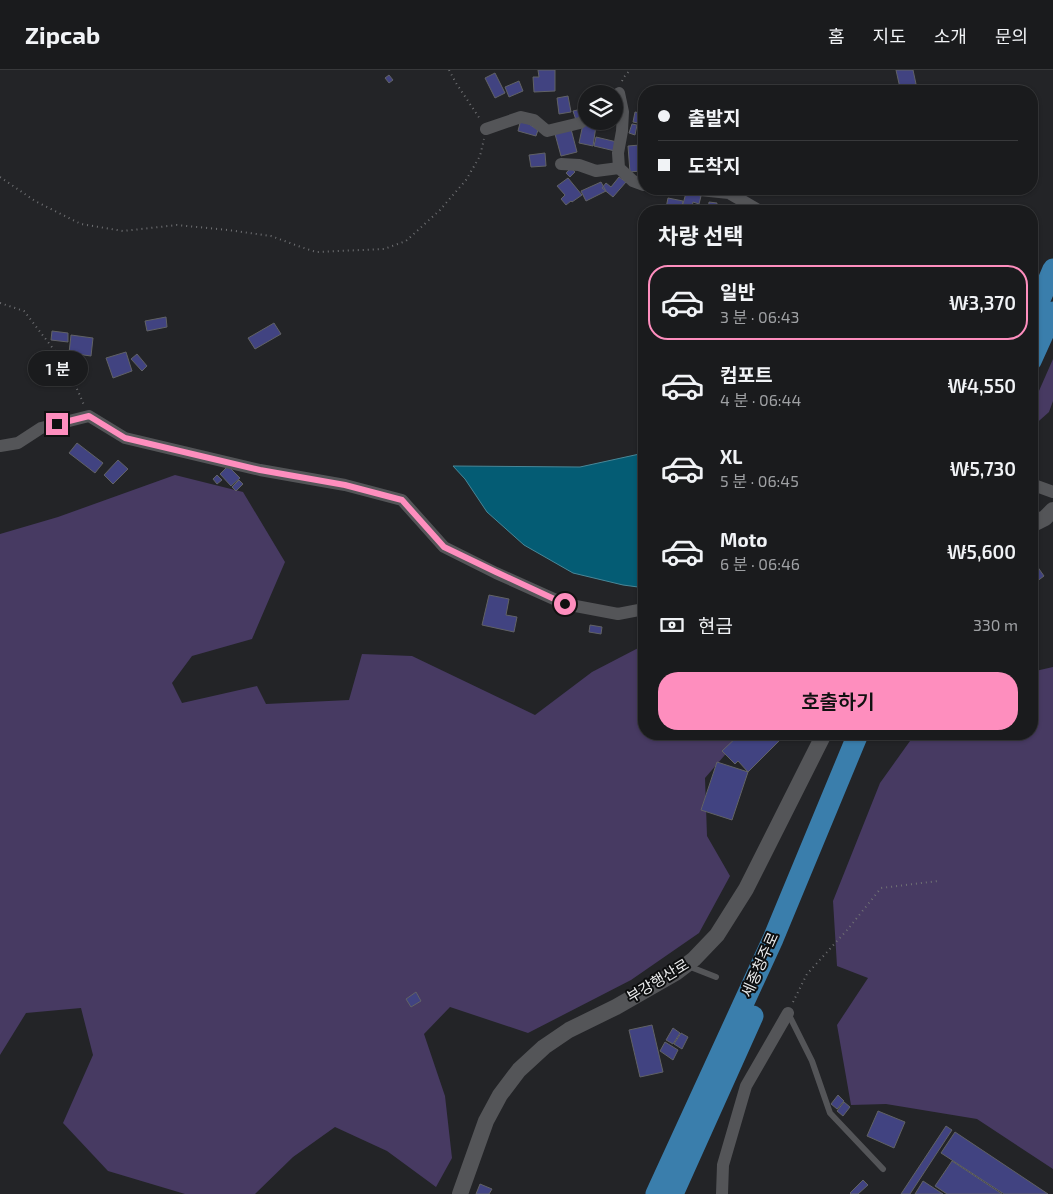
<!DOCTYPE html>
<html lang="ko">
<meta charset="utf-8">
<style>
body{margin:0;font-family:"Exo 2","Noto Sans KR",sans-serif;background:#232426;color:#f1f3f6;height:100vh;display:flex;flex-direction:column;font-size:19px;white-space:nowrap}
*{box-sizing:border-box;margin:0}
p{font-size:16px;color:#9fa1a4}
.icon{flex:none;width:28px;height:28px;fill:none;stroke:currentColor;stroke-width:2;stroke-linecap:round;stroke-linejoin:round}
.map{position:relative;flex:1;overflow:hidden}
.drawer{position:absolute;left:638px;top:135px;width:400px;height:535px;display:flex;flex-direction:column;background:#1a1b1d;border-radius:20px;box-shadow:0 1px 4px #0004,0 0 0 1px #38393b}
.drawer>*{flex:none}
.top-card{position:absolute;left:638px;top:15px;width:400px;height:110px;border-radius:20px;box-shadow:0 1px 4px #0004,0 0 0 1px #38393b;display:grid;align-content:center;height:110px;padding:0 20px;background:#1a1b1d}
.tools{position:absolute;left:578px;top:15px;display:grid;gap:10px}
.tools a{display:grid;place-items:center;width:45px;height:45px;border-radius:50%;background:#1a1b1d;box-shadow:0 1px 4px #0004,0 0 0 1px #38393b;font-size:25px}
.end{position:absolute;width:22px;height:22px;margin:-11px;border:6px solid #fe8ebe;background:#111;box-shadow:0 0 0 2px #111}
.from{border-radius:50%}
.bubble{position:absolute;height:35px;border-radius:18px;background:#1a1b1d;box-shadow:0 1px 4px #0004,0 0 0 1px #38393b;font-size:16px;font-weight:600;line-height:35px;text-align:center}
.top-card b{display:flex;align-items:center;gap:18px;height:48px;font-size:19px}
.top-card b+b{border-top:1px solid #38393b}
.top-card i{width:12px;height:12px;background:#f1f3f6}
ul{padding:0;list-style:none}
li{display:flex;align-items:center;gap:15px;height:75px;margin:0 10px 8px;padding:0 10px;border:2px solid transparent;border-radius:20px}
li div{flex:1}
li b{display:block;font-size:19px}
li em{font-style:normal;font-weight:600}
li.current{border-color:#fe8ebe}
li>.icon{width:45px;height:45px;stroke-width:1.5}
h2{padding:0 20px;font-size:22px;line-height:60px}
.pay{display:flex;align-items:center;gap:12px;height:55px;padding:0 20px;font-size:19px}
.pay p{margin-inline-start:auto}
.action{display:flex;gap:10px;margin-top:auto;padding:10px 20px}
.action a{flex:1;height:58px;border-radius:20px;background:#fe8ebe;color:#111;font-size:20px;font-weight:600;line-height:58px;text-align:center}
header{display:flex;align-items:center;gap:30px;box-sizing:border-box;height:70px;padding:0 25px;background:#1a1b1d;border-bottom:1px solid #38393b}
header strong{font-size:24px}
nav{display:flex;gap:28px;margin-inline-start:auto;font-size:18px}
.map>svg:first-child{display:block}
.green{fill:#473a62}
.water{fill:#045c74;stroke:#498798}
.building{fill:#414381;stroke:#616265}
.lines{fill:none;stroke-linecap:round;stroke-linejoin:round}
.path{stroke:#707174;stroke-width:2;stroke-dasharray:1 4;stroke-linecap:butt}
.service{stroke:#545558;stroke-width:6}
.minor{stroke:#545558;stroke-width:12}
.tertiary{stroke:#545558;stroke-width:16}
.trunk{stroke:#3a7eac;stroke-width:21}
.route{stroke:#fe8ebe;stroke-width:6}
.labels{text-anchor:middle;stroke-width:4;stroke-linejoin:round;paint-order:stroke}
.street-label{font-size:15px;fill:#ebeced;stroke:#0d0e0f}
</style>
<header>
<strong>Zipcab</strong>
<nav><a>홈</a><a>지도</a><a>소개</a><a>문의</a></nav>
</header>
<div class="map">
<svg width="1053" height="1124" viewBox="0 0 1053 1124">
<rect width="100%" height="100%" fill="#232427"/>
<path class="green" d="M1053 289V331L1049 342 1031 358V339Z
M175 405 243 422 285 492 252 569 192 586 172 613 182 633 257 616 266 634 349 630 362 584 412 586 535 645 592 602 644 575V664H743L705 708 707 766 730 806 699 863 631 910 528 963 450 937 424 964 445 1026 452 1088 436 1117 387 1081 335 1057 293 1087 255 1124H185L108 1101 63 1053 93 985 81 938 26 943 0 985V464L58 447Z
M1053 597V1099L977 1049 886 1034 851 1035 837 955 868 908 837 896 833 831 880 713 915 664H1031V602Z"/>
<path class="water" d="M644 383V515L638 517 623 515 573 503 524 475 487 442 465 409 453 396 580 397Z"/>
<path class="building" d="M538 0H555V21L534 22 533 7H539Z
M896 0H913L916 14 900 18Z
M495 3 505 23 495 28 485 8Z
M389 5 393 10 389 13 385 8Z
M519 11 523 21 509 27 505 17Z
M568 26 571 42 559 44 557 28Z
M586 38V47L576 50 573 41Z
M635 42 640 43 638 53 633 52Z
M521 49 538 60 536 66 518 61Z
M583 54 596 56 593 76 579 73Z
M632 54 637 55 635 65 629 63Z
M571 59 577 82 561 86 555 64Z
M596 67 617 72 615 81 594 76Z
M640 75 642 92H644V105H640V101L630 102 628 76Z
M545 83 546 96 531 97 529 85Z
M571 98 575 102 570 107 566 103Z
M619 107 626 112 613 127 602 118 606 113 611 117Z
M568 108 582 125 572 132 571 131 566 135 561 129 565 125 557 116Z
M601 112 606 121 586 131 581 121Z
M686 123 701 126 699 134 693 132 691 141H681Z
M668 128 683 131 681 141 666 138Z
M709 132 717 133 716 141H708Z
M166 247 167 257 147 261 145 251Z
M274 253 281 264 255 279 248 268Z
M52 261 68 263V272L51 270Z
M71 265 93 268 91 286 69 283Z
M126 282 132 301 113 308 106 288Z
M137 284 147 296 142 301 131 289Z
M77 373 103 393 95 403 69 383Z
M118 390 128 399 113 414 104 405Z
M228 396 240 408 231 416 220 404Z
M217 405 222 410 217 414 213 409Z
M239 410 243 414 236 421 232 417Z
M1037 496 1044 506 1036 512 1031 505V500Z
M1031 508 1036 514 1031 518Z
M489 525 509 529 506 545 517 547 514 562 482 555Z
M590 555 602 557 601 564 589 562Z
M740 664H784L785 665 748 702 738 691 735 694 722 681Z
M717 692 748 702 732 750 701 740Z
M416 922 421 931 411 937 406 929Z
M652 955 663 1002 640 1007 629 960Z
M673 958 680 963 673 974 666 970Z
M681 963 688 967 682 979 674 974Z
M665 972 678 980 673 990 660 981Z
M838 1025 844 1031 837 1039 831 1034Z
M844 1032 850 1037 843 1046 837 1041Z
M878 1041 905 1052 894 1078 867 1066Z
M946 1056 952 1060 910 1124H901Z
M955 1062 1048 1124H1004L941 1083Z
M952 1091 1002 1124H947L935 1116Z
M863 1110 868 1115 858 1124H851L850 1123Z
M923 1111 943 1124H915Z
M480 1114 492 1119 489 1124H476Z"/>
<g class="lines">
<path class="path" d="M449 0 456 13 480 49
M622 11 624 7 630 0
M0 107 35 131 81 154 123 161 177 155 228 160 271 166 298 176 316 182 384 179 406 171 440 140 466 110 480 86 484 69
M0 233 24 241 68 298 84 335
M793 932 807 904 848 859 881 818 938 811"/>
<path class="service" d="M688 896 716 907
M788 943 812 991 830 1043 883 1099"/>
<path class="minor" d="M619 23 623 42 622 61 618 83 619 98 633 111 644 115
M486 59 521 47 534 50 547 61 580 53 586 49
M561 94 579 95 596 101 619 98
M690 119 729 123 760 141
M0 376 18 373 41 358 89 346 125 368 260 400 345 415 402 430 444 477 496 503 565 534 618 544 644 539
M1031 414 1053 422
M722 1124 723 1095 746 1016 788 943"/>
<path class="tertiary" d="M1031 455 1045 448 1053 440
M460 1124 486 1051 500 1025 519 1000 544 977 569 960 616 937 677 902 694 889 717 865 746 819 824 664"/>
<path class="trunk" d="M1031 251 1053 199
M1031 291 1053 242
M656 1124 773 869 858 664
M673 1124 753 946"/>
</g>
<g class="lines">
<path class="route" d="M57 354 89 346 125 368 260 400 345 415 402 430 444 477 496 502 565 534"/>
</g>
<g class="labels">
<g class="street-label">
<text transform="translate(760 895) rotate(-66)" y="5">세종청주로</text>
<text transform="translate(658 911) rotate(-31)" y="5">부강행산로</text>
</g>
</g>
</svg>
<div class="tools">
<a><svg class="icon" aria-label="layers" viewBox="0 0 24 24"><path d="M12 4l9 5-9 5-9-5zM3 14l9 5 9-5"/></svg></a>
</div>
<i class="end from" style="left:565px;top:534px"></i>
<i class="end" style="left:57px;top:354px"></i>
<div class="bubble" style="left:28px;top:281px;width:60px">1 분</div>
<div class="top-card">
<b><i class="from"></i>출발지</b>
<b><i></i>도착지</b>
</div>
<section class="drawer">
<h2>차량 선택</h2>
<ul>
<li class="current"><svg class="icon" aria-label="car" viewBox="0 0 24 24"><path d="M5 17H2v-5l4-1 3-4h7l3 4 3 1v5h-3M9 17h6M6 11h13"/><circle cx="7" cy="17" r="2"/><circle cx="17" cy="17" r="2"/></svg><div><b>일반</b><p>3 분 · 06:43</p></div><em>₩3,370</em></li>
<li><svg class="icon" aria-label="car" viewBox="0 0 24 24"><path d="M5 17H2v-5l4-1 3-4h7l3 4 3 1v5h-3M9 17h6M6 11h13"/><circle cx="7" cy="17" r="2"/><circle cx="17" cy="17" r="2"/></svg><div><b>컴포트</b><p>4 분 · 06:44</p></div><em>₩4,550</em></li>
<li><svg class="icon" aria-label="car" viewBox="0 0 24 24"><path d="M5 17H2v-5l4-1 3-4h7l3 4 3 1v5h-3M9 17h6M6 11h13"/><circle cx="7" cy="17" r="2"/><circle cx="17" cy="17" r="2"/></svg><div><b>XL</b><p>5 분 · 06:45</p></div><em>₩5,730</em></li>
<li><svg class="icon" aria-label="car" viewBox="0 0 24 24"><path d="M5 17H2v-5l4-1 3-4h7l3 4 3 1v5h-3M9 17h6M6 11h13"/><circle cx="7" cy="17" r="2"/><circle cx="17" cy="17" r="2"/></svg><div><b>Moto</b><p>6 분 · 06:46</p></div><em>₩5,600</em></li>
</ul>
<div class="pay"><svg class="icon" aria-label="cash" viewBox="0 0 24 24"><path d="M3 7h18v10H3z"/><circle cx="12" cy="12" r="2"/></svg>현금<p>330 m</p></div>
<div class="action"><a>호출하기</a></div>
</section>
</div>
